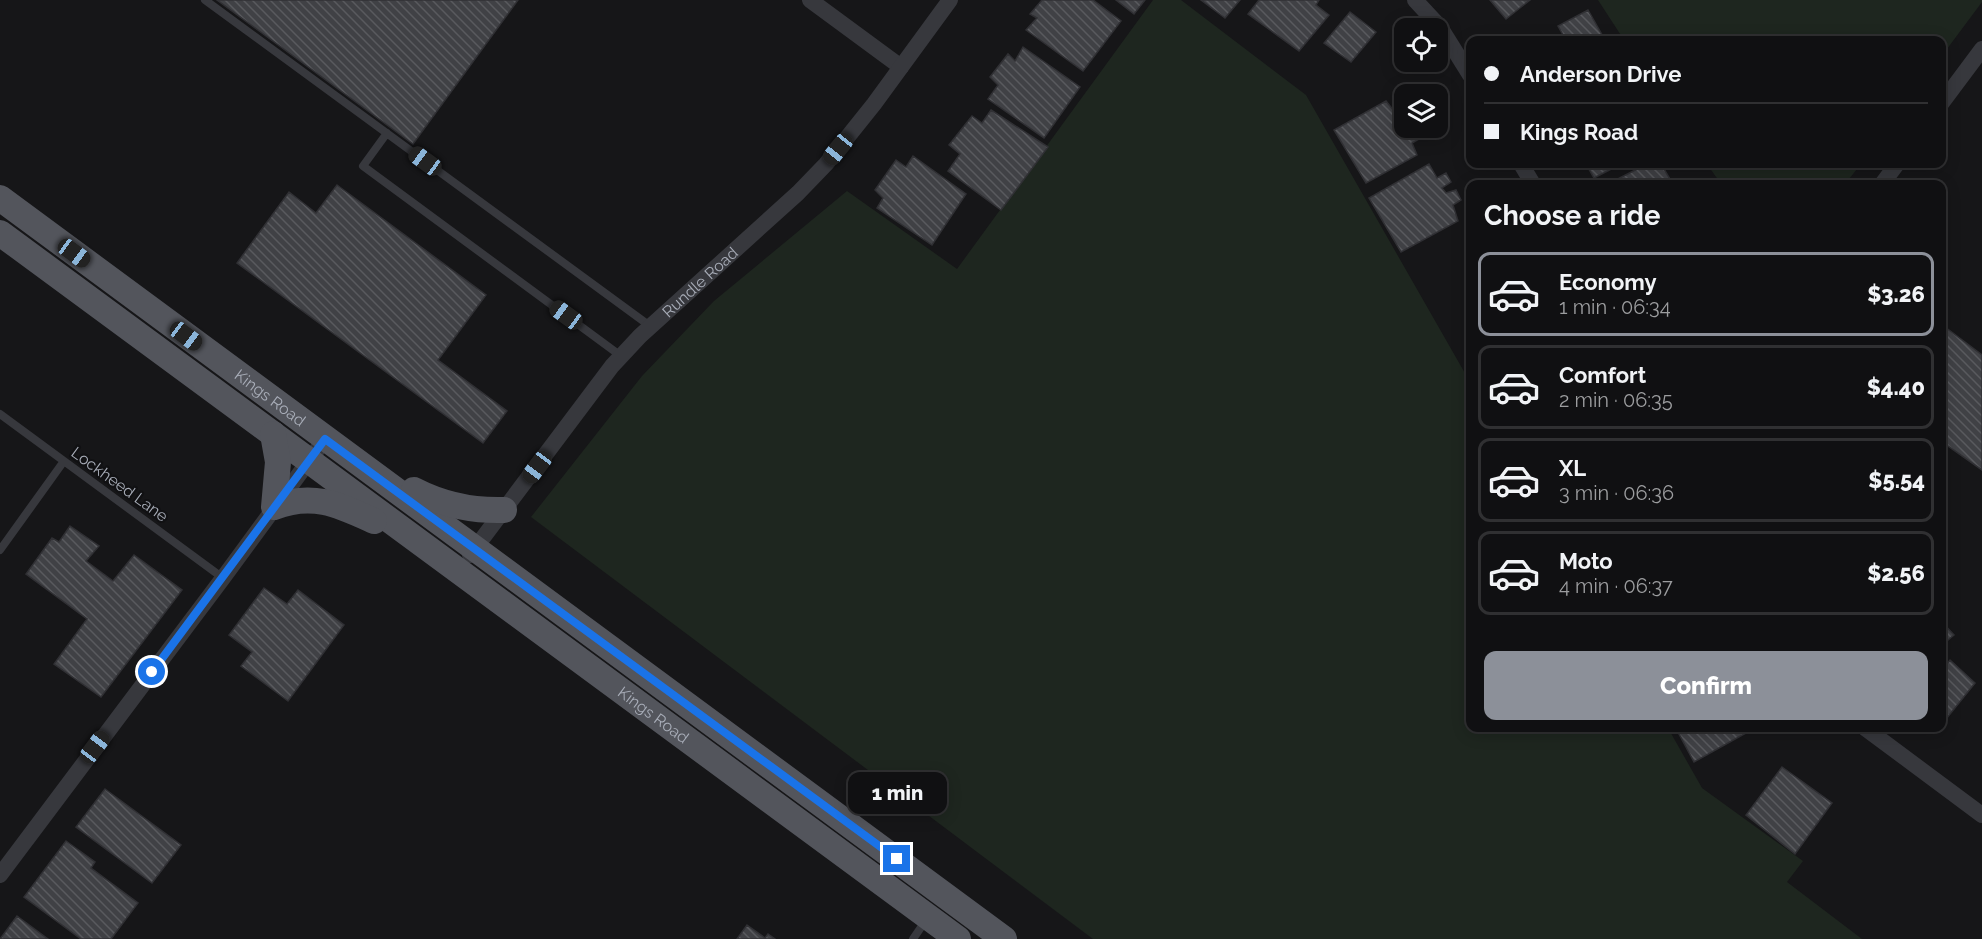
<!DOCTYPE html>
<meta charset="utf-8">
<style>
body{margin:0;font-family:Raleway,sans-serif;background:#1e1e20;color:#f1f3f6;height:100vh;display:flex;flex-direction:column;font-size:22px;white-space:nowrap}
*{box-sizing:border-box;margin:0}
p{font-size:20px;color:#9c9d9f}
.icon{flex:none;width:33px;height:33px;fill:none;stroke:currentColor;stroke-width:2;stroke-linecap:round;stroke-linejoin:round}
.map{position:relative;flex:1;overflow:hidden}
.drawer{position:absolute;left:1466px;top:180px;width:480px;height:552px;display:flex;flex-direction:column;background:#101012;border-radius:12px;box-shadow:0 3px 15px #0003,0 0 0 2px #303032}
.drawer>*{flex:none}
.top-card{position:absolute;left:1466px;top:36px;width:480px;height:132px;border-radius:12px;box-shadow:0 3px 15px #0003,0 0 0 2px #303032;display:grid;align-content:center;height:132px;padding:0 18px;background:#101012}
.tools{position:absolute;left:1394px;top:18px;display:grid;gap:12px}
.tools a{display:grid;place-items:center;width:54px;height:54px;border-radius:12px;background:#101012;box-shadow:0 3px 15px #0003,0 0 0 2px #303032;font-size:30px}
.end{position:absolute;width:27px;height:27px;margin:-14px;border:8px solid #1a73e8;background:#fff;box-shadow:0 0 0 3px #fff}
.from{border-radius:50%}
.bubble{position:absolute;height:42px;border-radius:12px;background:#101012;box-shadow:0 3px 15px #0003,0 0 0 2px #303032;font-size:20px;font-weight:800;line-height:42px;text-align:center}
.car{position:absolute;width:18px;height:36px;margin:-18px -9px;border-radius:8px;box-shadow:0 0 4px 2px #0007;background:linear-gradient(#222 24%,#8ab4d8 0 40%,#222 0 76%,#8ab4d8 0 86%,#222 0)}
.top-card b{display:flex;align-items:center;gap:21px;height:57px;font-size:22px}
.top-card b+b{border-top:2px solid #303032}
.top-card i{width:15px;height:15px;background:#f1f3f6}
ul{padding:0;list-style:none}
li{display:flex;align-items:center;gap:18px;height:84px;margin:0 12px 9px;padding:0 6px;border:3px solid #303032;border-radius:12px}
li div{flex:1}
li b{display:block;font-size:22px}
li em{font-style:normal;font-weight:800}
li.on{border-color:#8c9099}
li>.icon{width:54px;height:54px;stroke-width:1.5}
h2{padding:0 18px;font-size:27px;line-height:72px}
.button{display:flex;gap:12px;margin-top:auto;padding:12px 18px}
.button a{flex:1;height:69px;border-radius:12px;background:#8c9099;color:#fff;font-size:24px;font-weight:800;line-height:69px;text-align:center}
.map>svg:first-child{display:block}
.green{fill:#1e261f}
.building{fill:url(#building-back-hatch);stroke:#303034;stroke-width:1.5}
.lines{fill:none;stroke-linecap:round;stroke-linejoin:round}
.lane{stroke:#37383d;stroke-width:8}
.street{stroke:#37383d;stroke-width:16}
.primary{stroke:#53555c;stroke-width:26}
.route{stroke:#1a73e8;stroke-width:8}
.labels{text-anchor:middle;stroke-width:4.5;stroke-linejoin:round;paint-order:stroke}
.street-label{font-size:16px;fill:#a8adb8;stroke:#111113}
</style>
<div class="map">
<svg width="1982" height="939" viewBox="0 0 1982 939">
<defs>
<pattern id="building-back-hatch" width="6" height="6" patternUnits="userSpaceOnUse" patternTransform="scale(1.5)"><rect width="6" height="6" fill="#404145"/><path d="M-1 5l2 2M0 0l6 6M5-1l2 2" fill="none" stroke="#595a5e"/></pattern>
</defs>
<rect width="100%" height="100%" fill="#161618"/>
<path class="green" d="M1153 0H1181L1306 95 1470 382V728H1668L1702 788 1803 861 1787 882 1862 939H1093L531 517 642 376 714 301 847 191 957 269Z
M1598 0H1982V2L1941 57V40H1624Z
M1707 164H1861L1845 184H1721Z"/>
<path class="building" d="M217 0H518L413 144Z
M1042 0H1093L1121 21 1083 71 1026 30 1037 18 1030 14Z
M1116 0H1145L1134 14Z
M1201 0H1240L1225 18Z
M1259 0H1319L1316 5 1329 15 1299 51 1248 14Z
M1490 0H1530L1506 19Z
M1588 10 1605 40H1566L1558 26Z
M1350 12 1376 32 1351 62 1324 43Z
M1023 47 1080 87 1044 138 988 99 998 85 990 77 1008 54 1015 61Z
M1386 101 1394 111 1404 105V128H1419L1424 136 1412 143 1417 155 1366 183 1334 130Z
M991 110 1048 147 1001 210 948 171 960 154 949 145 972 116 982 123Z
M913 156 966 194 932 245 877 208 883 198 875 190 896 160 906 167Z
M1429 164 1437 178 1446 173 1451 182 1442 188 1446 193 1456 190 1461 200 1453 205 1458 221 1401 252 1369 198Z
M1586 164H1621L1594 178Z
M1647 164H1661L1673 184H1608Z
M337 185 486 295 438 360 507 411 483 443 237 263 289 192 316 213Z
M1941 324 1982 355V470L1941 441Z
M70 526 99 546 86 561 113 581 134 555 182 590 101 697 54 664 87 619 26 574 52 538 59 542Z
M264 588 287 604 298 590 344 625 288 701 241 666 252 652 229 635Z
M1941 621 1954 635 1941 646Z
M1950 660 1975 683 1942 724 1941 671Z
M1691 728H1755L1694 762 1679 734Z
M1782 767 1832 803 1795 854 1746 815Z
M105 789 181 845 152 883 76 827Z
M66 841 95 862 91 868 138 903 111 939H81L24 897Z
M17 916 48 939H0Z
M747 925 765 938 768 934 775 939H737Z"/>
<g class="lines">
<path class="lane" d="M205 0 650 326
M387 133 363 166 621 356
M0 414 223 578
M0 550 64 461
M913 939 926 920"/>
<g class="street">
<path d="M810 0 901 67"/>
<path d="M1415 0 1440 27 1470 75"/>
<path d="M1941 104 1982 49"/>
<path d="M1521 164 1533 184"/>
<path d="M1882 184 1897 164"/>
<path id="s1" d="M470 555 612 366 640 336 798 193 826 164 874 104 950 0"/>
<path d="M1865 728 1982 815"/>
<path d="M0 875 223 578 325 439"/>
</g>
<g class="primary">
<path id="s2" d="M0 198 1004 939"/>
<path id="s3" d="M0 233 958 939"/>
<path d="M273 434 278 462 274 507C313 492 339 505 374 521"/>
<path d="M414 490C443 505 471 511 504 510"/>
</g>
</g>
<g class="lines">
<path class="route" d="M152 672 325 439 897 859"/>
</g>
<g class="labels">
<g class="street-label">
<text dy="6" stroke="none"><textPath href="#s1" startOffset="358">Rundle Road</textPath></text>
<text dy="6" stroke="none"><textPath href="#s2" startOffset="336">Kings Road</textPath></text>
<text transform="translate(120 484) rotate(36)" y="6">Lockheed Lane</text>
<text dy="6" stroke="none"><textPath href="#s3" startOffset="812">Kings Road</textPath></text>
</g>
</g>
</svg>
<div class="tools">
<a><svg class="icon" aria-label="locate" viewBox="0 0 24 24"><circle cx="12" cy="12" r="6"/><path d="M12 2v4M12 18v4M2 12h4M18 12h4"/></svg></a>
<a><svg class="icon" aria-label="layers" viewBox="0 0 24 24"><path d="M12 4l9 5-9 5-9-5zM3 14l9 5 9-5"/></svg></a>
</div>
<i class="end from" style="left:152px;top:672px"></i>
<i class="end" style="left:897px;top:859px"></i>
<div class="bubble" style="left:848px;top:772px;width:99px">1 min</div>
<i class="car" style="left:838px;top:149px;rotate:219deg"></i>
<i class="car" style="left:425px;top:161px;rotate:306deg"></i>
<i class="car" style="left:74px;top:253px;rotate:126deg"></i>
<i class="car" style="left:566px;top:315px;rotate:306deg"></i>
<i class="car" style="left:186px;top:336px;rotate:127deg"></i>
<i class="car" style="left:537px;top:467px;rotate:217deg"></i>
<i class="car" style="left:95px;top:747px;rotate:37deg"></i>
<div class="top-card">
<b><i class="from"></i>Anderson Drive</b>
<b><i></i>Kings Road</b>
</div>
<section class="drawer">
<h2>Choose a ride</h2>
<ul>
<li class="on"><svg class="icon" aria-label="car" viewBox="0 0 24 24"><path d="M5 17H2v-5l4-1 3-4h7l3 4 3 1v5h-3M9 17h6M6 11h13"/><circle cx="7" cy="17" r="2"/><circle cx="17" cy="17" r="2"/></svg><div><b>Economy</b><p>1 min · 06:34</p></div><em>$3.26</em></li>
<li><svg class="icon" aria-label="car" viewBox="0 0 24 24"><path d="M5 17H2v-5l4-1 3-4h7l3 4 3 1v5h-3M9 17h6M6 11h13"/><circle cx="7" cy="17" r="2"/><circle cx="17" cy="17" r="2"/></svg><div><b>Comfort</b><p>2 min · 06:35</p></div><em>$4.40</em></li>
<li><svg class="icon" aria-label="car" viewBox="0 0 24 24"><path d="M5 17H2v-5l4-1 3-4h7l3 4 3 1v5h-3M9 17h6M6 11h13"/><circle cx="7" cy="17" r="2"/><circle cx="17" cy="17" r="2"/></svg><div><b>XL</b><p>3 min · 06:36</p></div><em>$5.54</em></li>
<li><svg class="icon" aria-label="car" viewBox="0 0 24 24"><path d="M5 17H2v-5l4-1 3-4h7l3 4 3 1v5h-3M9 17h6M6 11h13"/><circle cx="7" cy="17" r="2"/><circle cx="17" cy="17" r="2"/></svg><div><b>Moto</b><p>4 min · 06:37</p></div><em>$2.56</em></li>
</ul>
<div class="button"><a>Confirm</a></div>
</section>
</div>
